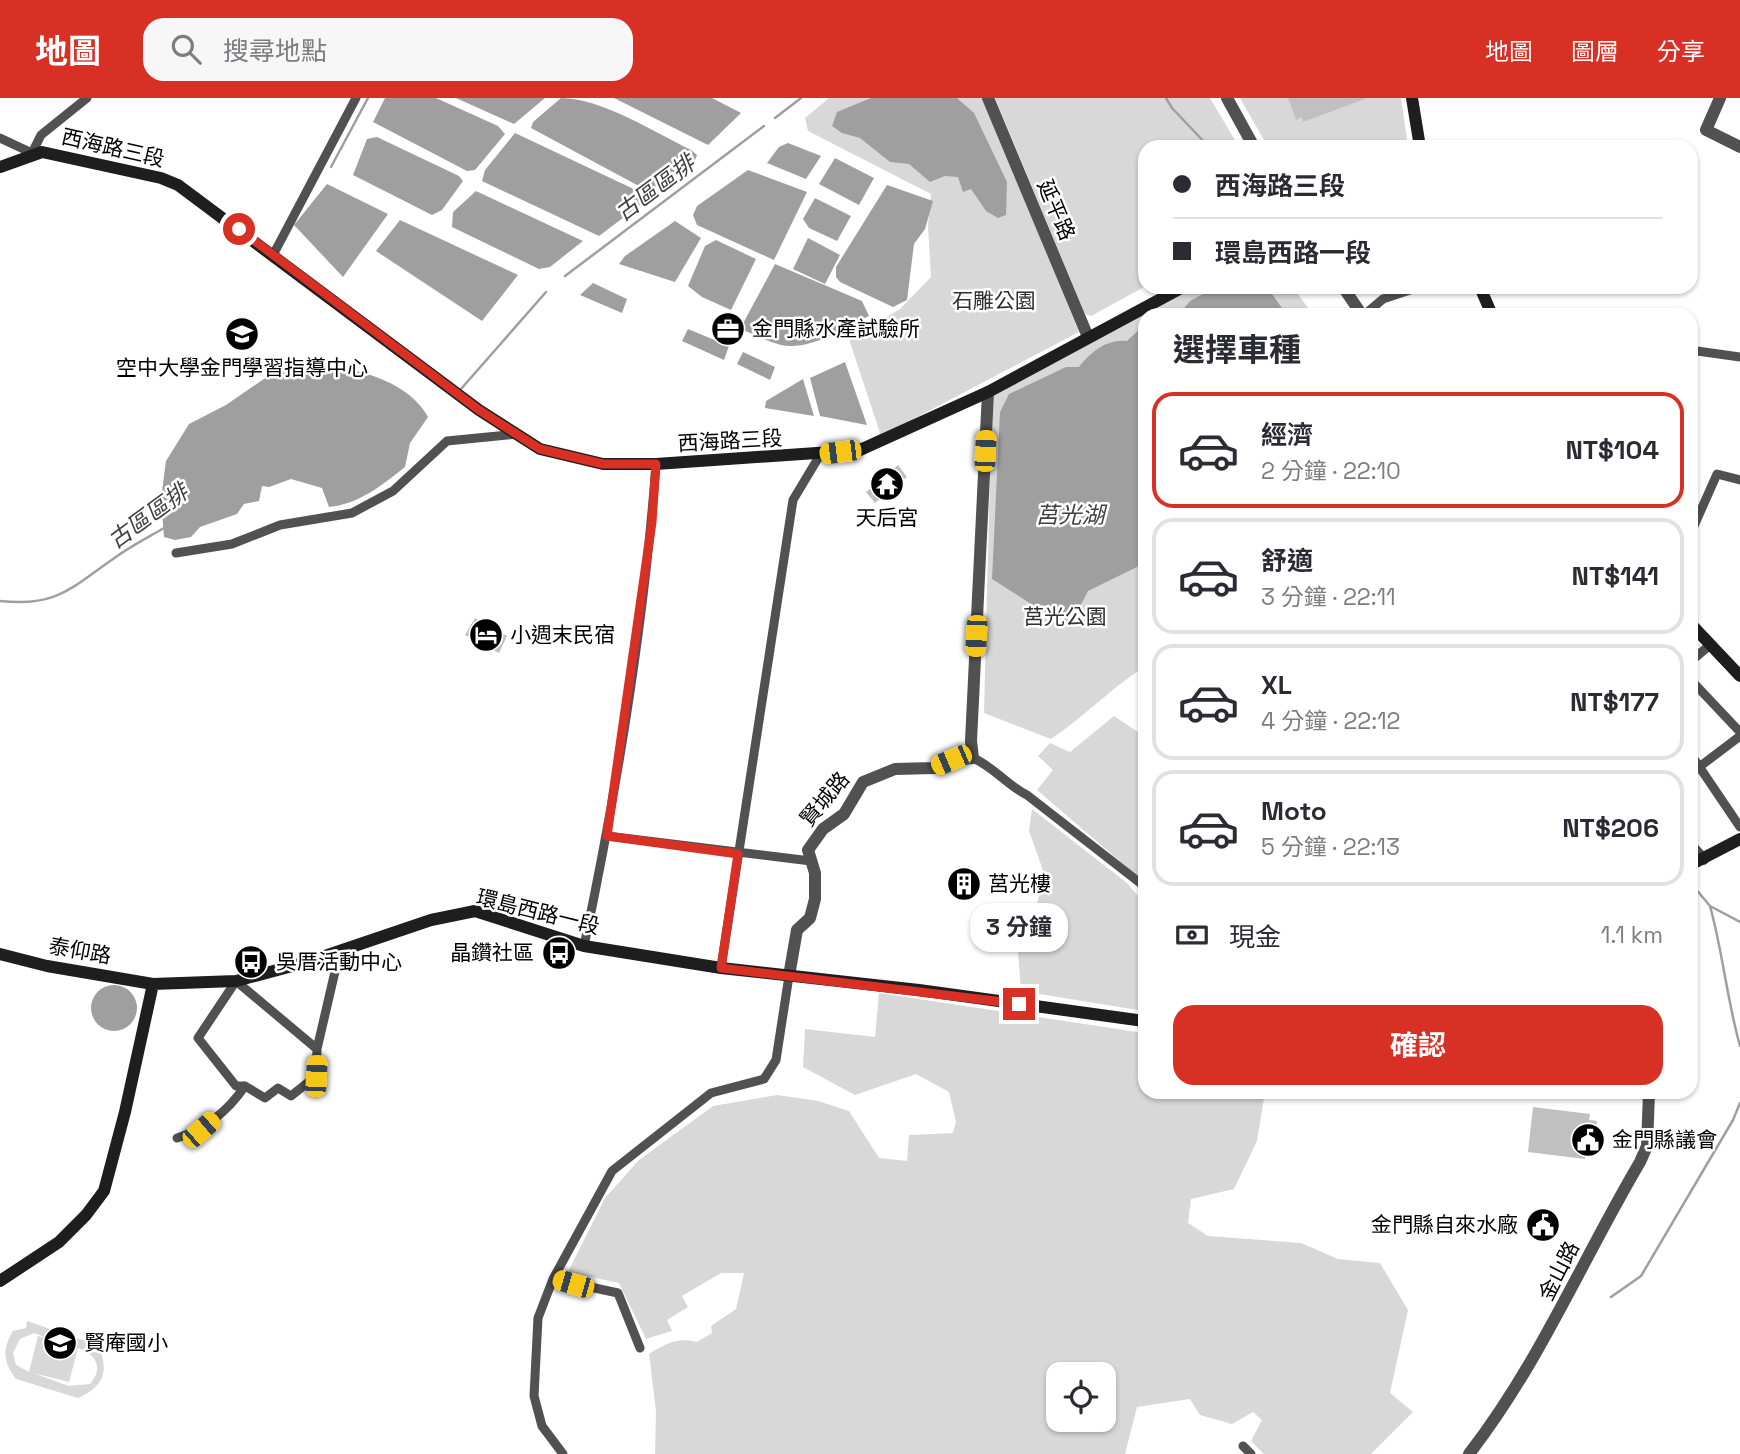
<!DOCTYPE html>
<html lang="zh-TW">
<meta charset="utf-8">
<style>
body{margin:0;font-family:"Space Grotesk","Noto Sans TC",sans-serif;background:#f7f7f7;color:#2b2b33;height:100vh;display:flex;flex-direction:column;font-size:26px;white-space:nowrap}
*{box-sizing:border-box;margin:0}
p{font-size:23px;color:#7c7c81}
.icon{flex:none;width:38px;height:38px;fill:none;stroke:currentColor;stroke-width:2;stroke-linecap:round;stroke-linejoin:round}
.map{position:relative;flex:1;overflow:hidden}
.details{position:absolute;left:1138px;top:210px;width:560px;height:791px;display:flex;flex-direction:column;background:#fff;border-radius:21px;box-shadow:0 2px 5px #0004}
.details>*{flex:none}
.banner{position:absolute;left:1138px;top:42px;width:560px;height:154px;border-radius:21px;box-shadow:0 2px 5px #0004;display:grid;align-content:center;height:154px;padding:0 35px;background:#fff}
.controls{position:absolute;left:1046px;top:1264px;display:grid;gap:14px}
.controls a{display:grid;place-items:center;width:70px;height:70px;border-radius:14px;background:#fff;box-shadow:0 2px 5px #0004;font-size:35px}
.end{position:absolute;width:32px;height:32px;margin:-16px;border:9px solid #d93025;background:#fff;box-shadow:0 0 0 4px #fff}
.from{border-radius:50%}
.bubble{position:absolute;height:49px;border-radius:21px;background:#fff;box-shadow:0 2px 5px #0004;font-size:23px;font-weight:700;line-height:49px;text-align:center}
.car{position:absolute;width:21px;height:42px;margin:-21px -10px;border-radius:9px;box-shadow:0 0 5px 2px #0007;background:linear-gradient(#f5c518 24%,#345 0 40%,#f5c518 0 76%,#345 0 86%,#f5c518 0)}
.banner b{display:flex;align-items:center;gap:24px;height:66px;font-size:26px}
.banner b+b{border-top:2px solid #e1e1e2}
.banner i{width:18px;height:18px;background:#2b2b33}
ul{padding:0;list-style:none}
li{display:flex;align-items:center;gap:21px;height:116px;margin:0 14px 10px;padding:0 21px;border:4px solid #e1e1e2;border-radius:21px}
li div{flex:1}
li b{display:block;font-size:26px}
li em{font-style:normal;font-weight:700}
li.current{border-color:#d93025}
li>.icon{width:63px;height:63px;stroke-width:1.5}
h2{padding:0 35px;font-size:32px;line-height:84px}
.pay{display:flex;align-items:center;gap:18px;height:77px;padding:0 35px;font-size:26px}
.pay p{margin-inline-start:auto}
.action{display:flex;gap:14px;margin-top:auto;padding:14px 35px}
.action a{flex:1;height:80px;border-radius:21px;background:#d93025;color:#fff;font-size:28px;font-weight:700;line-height:80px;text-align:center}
header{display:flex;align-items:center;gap:42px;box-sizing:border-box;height:98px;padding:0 35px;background:#d93025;color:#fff}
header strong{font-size:33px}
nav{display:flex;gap:38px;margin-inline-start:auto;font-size:24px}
.search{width:490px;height:63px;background:#f7f7f7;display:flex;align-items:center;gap:18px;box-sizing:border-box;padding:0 24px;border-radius:21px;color:#7c7c81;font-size:26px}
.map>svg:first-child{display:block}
.green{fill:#d8d8d8;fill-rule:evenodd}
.water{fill:#9f9f9f}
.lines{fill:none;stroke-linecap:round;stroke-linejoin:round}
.stream{stroke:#9f9f9f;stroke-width:2.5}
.building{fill:#c0c0c0}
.minor{stroke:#515151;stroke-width:9}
.tertiary{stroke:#515151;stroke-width:12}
.secondary{stroke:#1e1e1e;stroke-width:12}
.route{stroke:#d93025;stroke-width:9}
.labels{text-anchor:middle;stroke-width:5;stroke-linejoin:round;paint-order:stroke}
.street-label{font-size:21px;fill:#000;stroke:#fff}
.park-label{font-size:21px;fill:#2f2f2f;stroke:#fff}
.poi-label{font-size:21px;fill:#000;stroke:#fff;text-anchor:start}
.water-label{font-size:23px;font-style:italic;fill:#404040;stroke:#fff}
</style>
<header>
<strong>地圖</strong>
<div class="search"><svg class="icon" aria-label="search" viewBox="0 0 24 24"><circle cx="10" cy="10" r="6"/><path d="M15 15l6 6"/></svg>搜尋地點</div>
<nav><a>地圖</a><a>圖層</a><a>分享</a></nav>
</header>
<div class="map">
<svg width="1740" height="1356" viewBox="0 0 1740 1356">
<rect width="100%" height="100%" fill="#fff"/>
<path class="green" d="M829 0H983L1079 234 881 338 849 241 900 211 931 179 928 128 931 96 808 33 805 20Z
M995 0H1210L1239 49H1144V189L1091 218 1085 216Z
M1240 0H1401L1408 49H1268Z
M1194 189H1293L1313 217H1144V569C1111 590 1084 619 1051 641L984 615 992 295Z
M1114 618 1144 638V784L1037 692 1053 672 1038 658 1050 645 1070 654Z
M1032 711 1127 785 1144 805V913L1021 893 1018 853 1036 810 1044 775 1029 733Z
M879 895 1144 935V994H1265L1257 1043 1234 1091 1191 1101 1188 1125 1208 1138 1301 1145 1338 1161 1380 1165 1408 1212 1390 1295 1413 1314 1371 1356H1264L1251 1343 1262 1322 1253 1314 1232 1326 1200 1317 1190 1301 1137 1309 1125 1356H655L656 1313 649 1256C665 1246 678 1239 697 1244L712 1235 711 1228 736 1211 744 1175H721L682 1198 688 1209 667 1222 672 1233 646 1241 619 1185 568 1174 605 1100 639 1062 713 1008 777 997 818 1003 849 1013 879 1060 907 1063 909 1037 953 1035 956 1024 949 994 916 976 855 997 803 969 805 931 875 939ZM1059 1276H1104V1321H1059Z
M27 1223 106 1250 105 1256 101 1255C109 1278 99 1291 78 1300L16 1281C3 1264 2 1251 13 1233L26 1230ZM34 1235 50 1241 38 1238 29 1274 16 1267 13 1255 20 1241ZM78 1250C96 1256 104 1270 90 1286L69 1288 33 1275 69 1284Z"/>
<path class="water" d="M385 0H436L498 28 505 36 475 72 467 73 373 24Z
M456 0H545L514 26Z
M561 0C601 0 654 34 691 52L697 57 695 62 650 94 531 30 533 24Z
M614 0H712L741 15 708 47Z
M871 0H957L974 15 1007 84 1006 117 998 120 986 113 971 91 963 94 958 79 945 78 930 84 909 66 890 64 860 40 842 35 832 28 837 14Z
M515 35 640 94 645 98 644 104 599 138 482 83 485 72Z
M377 39 459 78 463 83 442 112 432 117 353 77 367 41Z
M788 45 821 58 806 81 767 65 779 49Z
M835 60 874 80 859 107 819 86Z
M748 72 807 94 774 162 697 127 693 117 697 108Z
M327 86 388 116 343 179 294 127Z
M887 87 933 103 925 131 914 146 907 202 893 209 840 184 836 179V169Z
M476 93 583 143 550 169 539 171 452 129 453 114Z
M815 100 851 118 837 143 809 130 803 121Z
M400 122 518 177 482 223 376 153Z
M675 123 701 140 675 184 619 166 625 158Z
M808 140 840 157 825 186 793 171Z
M716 142 756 161 731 212 702 199 688 188 705 148Z
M775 166 862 203 869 218C844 230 810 253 781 247 767 243 753 236 740 231Z
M593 185 627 201 622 215 580 197Z
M1216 189H1267L1287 217H1163L1170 213 1181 214 1190 203Z
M1144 227V457L1137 469 1088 493 1069 530 992 481 1000 314 1009 296 1066 269H1079C1091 254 1106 241 1127 243Z
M688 231 729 248 724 262 682 243Z
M743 254 775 269 770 282 737 266Z
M845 264 867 327 820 318 810 280Z
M326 268C361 271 410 285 428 319L410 345 405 369C381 388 359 406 329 409L322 390 291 381 269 389 262 388 259 403 244 406 237 416 200 429 191 439 175 442 164 439 161 401 166 363 189 326 226 307 271 276Z
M803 281 814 318 765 310 766 303Z
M91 910a23 23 0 1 1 46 0a23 23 0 1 1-46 0Z"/>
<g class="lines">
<path class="stream" d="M1166 0 1172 10 1209 49
M775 20 801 0
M331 69 368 0
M565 178 764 28
M461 291 546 194
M0 503C57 509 71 490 113 461 129 449 147 440 164 430
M1690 784 1710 808 1740 824
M1710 808C1723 855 1727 902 1740 948
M1611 1199 1641 1178 1733 1022 1740 1005"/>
</g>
<path class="building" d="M1288 0H1365V1L1303 24 1302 19 1296 22Z
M898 367 907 379 875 405 866 394Z
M475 520 507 538 499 555 465 537Z
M1533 1009 1590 1016 1589 1022 1597 1023 1594 1056 1585 1055V1061L1528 1054Z"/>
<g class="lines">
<path class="minor" d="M0 40 32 55 41 37 87 0
M273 157 356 0
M1364 217 1383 201 1419 189
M1690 252 1740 259
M1690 437 1717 376 1740 382
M176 455 232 446 280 427 352 415 393 393 447 343 517 336
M1690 564 1710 547
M1690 581 1740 634
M1690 655 1740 729
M973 660C994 669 1007 687 1027 697L1144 788
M1690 676 1740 638
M607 738 811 763
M584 848C617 691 644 526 656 366
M721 870 793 402 820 357
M245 988H236L198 940 236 883 317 951 340 852
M177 1040C206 1031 228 1013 245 988L265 1000 278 990 291 998 316 978 317 951
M553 1181 618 1195 640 1250
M1243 1348 1251 1356
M563 1356 542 1328 534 1298 538 1220 553 1181 612 1073 711 995 764 981 776 962 789 878"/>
<path class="tertiary" d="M988 0 1088 239
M1227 0 1254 49
M1720 0 1706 32 1740 49
M1343 189 1362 217
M1690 747 1703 761
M789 878 797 832 810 820 815 801V775L808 752 823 731 844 716 863 684 895 671 934 670 951 662 973 660 971 643 988 294
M1469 1356C1539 1266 1582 1162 1640 1064L1647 1048 1649 994"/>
<path class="secondary" d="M1412 0 1420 49
M0 69 42 54 161 80 178 87 479 312 540 351 603 366H656L860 352 988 294 1183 189
M1480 189 1492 217
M1690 525 1740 578
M1690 767 1740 741
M0 856 47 868 153 886 236 883 307 864 431 822 475 813 584 848 721 870 919 892 1144 923
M0 1183 59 1144 86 1117 104 1093 125 1014 153 886"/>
</g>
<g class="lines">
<path class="route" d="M239 131 479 312 540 351 603 366H656L652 424 607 738 738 756 721 870 1019 906"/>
</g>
<defs>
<g id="office-disc" transform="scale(1.75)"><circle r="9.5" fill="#000" stroke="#fff"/><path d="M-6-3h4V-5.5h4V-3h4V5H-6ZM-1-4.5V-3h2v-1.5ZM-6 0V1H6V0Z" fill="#fff"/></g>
<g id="university-disc" transform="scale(1.75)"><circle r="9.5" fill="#000" stroke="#fff"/><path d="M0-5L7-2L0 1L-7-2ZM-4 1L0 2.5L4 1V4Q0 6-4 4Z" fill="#fff"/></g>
<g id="temple-disc" transform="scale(1.75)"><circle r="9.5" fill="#000" stroke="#fff"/><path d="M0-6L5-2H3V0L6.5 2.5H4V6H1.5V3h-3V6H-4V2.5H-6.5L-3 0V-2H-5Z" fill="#fff"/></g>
<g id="hotel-disc" transform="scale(1.75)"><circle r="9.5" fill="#000" stroke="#fff"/><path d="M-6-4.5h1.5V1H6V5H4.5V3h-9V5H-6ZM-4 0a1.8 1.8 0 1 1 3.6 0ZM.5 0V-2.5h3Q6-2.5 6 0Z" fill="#fff"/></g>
<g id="building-disc" transform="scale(1.75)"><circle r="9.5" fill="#000" stroke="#fff"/><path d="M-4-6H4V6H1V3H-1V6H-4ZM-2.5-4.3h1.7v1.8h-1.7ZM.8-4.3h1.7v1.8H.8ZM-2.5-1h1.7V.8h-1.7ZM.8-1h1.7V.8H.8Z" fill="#fff"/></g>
<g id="bus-disc" transform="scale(1.75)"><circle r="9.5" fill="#000" stroke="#fff"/><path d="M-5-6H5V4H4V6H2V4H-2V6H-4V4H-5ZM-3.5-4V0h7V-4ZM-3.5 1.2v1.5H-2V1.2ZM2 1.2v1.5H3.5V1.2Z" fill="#fff"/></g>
<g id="civic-disc" transform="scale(1.75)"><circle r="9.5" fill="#000" stroke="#fff"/><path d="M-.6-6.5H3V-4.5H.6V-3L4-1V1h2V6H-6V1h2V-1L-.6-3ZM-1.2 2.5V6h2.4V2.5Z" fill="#fff"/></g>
<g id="school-disc" transform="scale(1.75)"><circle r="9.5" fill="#000" stroke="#fff"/><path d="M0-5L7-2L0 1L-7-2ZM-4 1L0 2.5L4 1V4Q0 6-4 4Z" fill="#fff"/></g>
</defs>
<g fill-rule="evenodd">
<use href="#office-disc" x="728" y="231"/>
<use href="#university-disc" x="242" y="236"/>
<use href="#temple-disc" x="887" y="386"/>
<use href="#hotel-disc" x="486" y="537"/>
<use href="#building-disc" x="964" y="786"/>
<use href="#bus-disc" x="559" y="855"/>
<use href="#bus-disc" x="251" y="864"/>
<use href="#civic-disc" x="1588" y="1042"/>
<use href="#civic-disc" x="1543" y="1127"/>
<use href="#school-disc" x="60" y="1245"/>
</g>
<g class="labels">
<g class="street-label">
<text transform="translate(113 50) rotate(13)" y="7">西海路三段</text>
<text transform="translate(1056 112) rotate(67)" y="7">延平路</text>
<text transform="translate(730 343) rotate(-3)" y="7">西海路三段</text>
<text transform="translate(825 701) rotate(-50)" y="7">賢城路</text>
<text transform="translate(538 814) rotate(14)" y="7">環島西路一段</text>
<text transform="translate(80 853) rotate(10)" y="7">泰仰路</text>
<text transform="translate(1559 1173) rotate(-63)" y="7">金山路</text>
</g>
<g class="park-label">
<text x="994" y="210">石雕公園</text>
<text x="1065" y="526">莒光公園</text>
</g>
<g class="poi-label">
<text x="752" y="238">金門縣水產試驗所</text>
<text x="242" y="277" text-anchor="middle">空中大學金門學習指導中心</text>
<text x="887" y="427" text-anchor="middle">天后宮</text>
<text x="510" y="544">小週末民宿</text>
<text x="988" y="793">莒光樓</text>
<text x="534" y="862" text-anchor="end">晶鑽社區</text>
<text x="276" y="871">吳厝活動中心</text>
<text x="1612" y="1049">金門縣議會</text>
<text x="1518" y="1134" text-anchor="end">金門縣自來水廠</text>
<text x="84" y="1252">賢庵國小</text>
</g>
<g class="water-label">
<text transform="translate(655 90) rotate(-37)" y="8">古區區排</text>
<text x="1070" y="425">莒光湖</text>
<text transform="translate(148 418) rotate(-36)" y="8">古區區排</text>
</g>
</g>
</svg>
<div class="controls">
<a><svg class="icon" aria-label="locate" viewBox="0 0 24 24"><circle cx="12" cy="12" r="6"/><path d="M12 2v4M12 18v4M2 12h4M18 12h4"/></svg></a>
</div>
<i class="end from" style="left:239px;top:131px"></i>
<i class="end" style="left:1019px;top:906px"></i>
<div class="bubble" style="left:970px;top:805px;width:98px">3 分鐘</div>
<i class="car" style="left:985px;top:353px;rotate:3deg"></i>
<i class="car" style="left:840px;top:354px;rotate:263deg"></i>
<i class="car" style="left:976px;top:538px;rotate:183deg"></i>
<i class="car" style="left:951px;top:662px;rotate:247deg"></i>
<i class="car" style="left:316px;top:978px;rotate:3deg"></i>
<i class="car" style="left:201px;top:1032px;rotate:49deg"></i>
<i class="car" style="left:573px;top:1186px;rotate:286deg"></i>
<div class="banner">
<b><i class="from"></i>西海路三段</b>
<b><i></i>環島西路一段</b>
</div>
<section class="details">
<h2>選擇車種</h2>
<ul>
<li class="current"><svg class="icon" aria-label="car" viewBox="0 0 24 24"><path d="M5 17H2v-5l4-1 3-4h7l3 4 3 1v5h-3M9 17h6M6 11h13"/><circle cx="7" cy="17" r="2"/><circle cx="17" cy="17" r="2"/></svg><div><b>經濟</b><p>2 分鐘 · 22:10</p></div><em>NT$104</em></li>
<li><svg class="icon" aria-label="car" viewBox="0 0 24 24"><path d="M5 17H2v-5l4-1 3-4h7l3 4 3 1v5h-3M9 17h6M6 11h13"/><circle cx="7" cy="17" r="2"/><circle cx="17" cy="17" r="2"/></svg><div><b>舒適</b><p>3 分鐘 · 22:11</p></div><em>NT$141</em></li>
<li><svg class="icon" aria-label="car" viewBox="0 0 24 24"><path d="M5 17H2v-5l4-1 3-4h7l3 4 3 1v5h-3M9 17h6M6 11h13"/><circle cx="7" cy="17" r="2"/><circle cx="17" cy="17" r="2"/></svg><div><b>XL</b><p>4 分鐘 · 22:12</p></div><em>NT$177</em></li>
<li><svg class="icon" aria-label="car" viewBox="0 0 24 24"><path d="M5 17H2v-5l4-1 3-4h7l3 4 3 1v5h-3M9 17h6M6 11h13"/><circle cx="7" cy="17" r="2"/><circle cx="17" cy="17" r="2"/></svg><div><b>Moto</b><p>5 分鐘 · 22:13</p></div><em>NT$206</em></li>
</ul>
<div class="pay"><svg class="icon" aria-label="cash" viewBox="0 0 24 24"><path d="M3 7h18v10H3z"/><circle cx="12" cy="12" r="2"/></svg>現金<p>1.1 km</p></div>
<div class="action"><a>確認</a></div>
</section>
</div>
